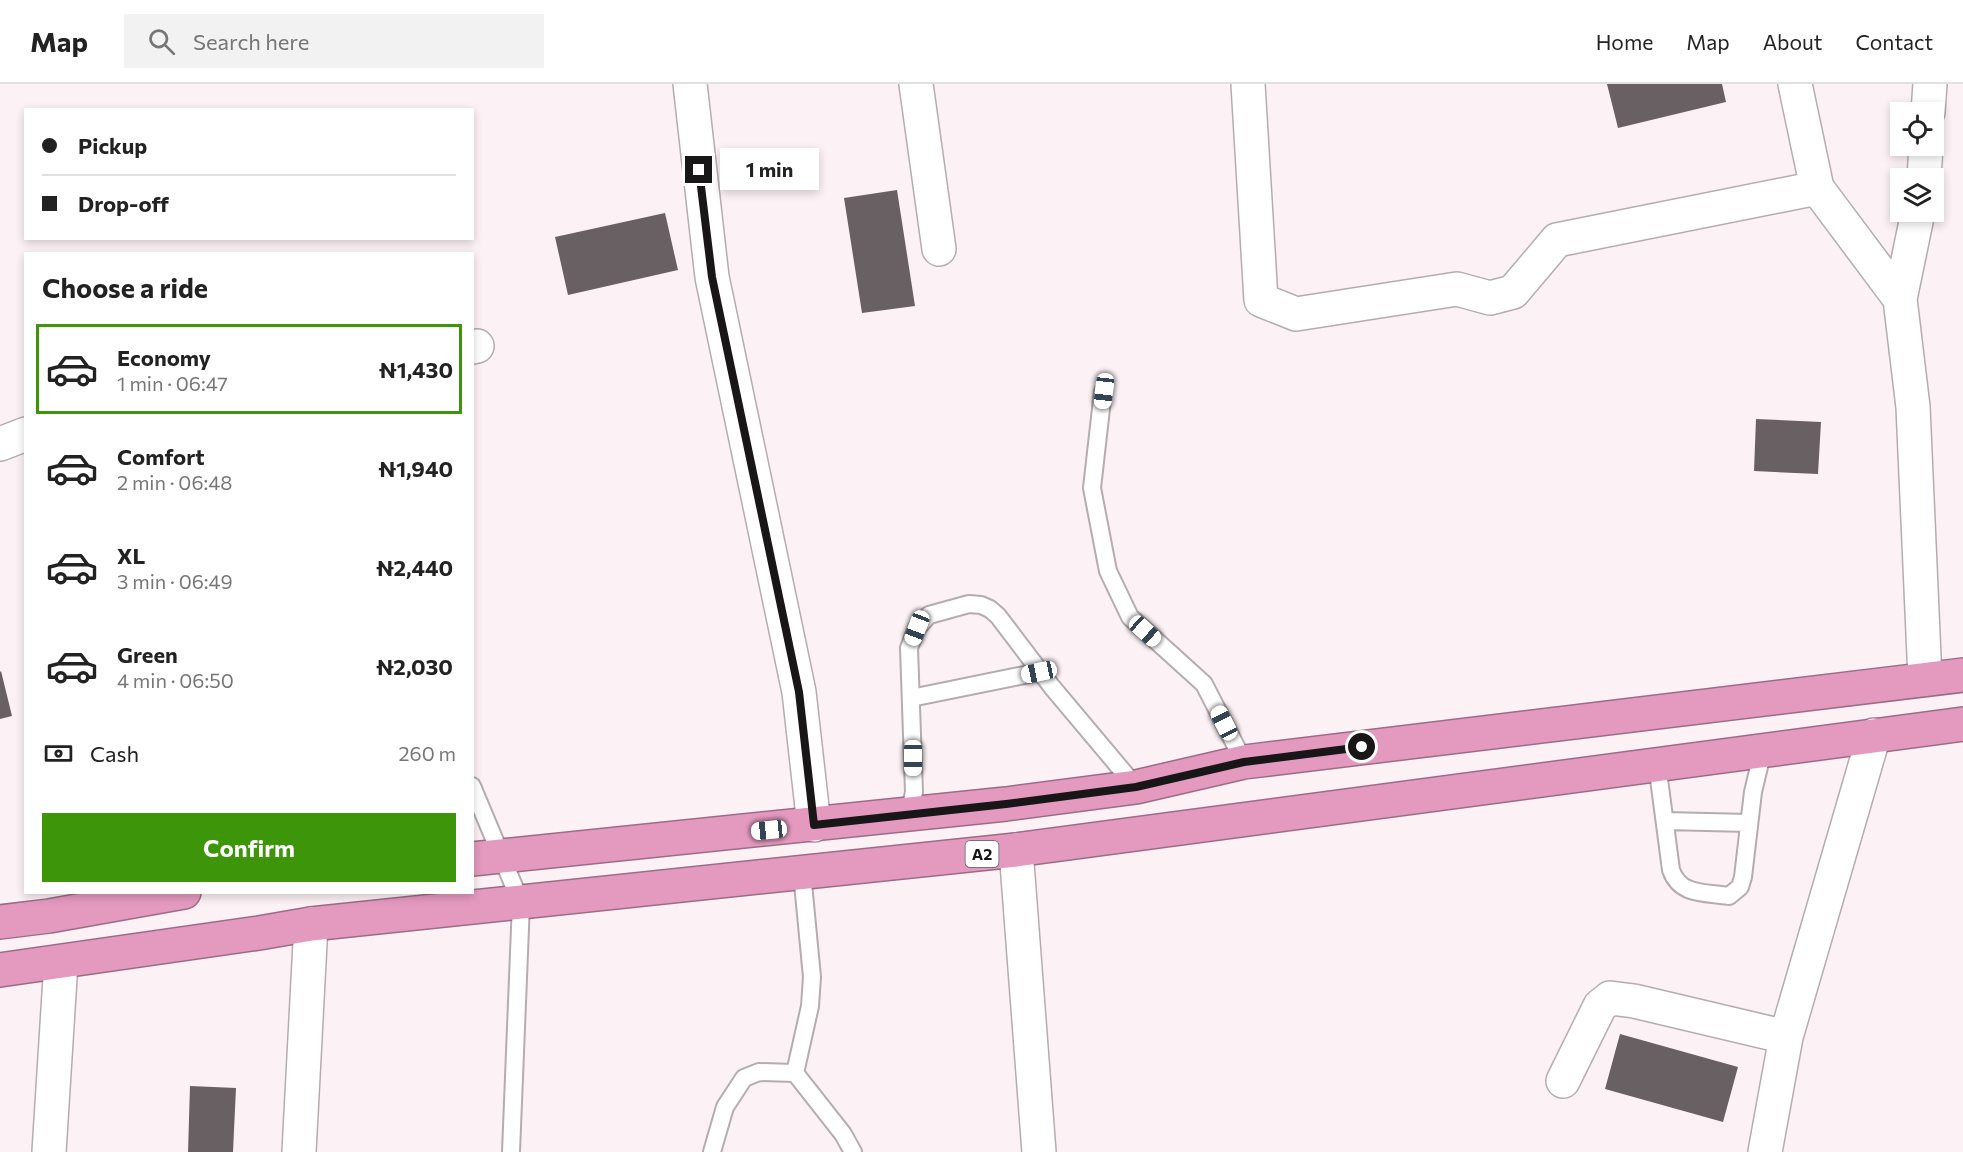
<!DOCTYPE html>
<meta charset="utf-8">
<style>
body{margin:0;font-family:Commissioner,sans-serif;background:#f2f2f2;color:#222;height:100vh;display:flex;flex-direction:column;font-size:22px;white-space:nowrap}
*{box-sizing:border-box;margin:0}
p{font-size:20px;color:#767676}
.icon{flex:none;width:33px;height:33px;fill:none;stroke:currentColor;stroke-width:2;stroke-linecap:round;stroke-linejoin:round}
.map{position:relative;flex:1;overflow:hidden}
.side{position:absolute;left:24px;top:168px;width:450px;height:642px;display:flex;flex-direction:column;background:#fff;border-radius:0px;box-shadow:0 3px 9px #0003}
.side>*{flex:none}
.hud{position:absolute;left:24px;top:24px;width:450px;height:132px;border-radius:0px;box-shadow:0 3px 9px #0003;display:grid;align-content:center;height:132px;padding:0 18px;background:#fff}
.tools{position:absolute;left:1890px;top:18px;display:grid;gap:12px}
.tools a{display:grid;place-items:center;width:54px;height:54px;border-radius:0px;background:#fff;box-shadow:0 3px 9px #0003;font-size:30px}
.end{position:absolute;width:27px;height:27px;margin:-14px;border:8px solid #191617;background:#fff;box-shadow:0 0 0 3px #fff}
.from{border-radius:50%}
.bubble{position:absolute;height:42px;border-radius:0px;background:#fff;box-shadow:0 3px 9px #0003;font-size:20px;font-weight:700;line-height:42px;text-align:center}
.car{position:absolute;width:18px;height:36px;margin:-18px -9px;border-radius:8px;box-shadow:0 0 4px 2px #0007;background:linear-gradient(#fff 24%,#345 0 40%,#fff 0 76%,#345 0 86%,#fff 0)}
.hud b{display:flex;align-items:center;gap:21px;height:57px;font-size:22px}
.hud b+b{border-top:2px solid #e0e0e0}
.hud i{width:15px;height:15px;background:#222}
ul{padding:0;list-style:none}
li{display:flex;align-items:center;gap:18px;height:90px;margin:0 12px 9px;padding:0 6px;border:3px solid transparent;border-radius:0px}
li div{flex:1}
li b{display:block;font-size:22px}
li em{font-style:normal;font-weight:700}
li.selected{border-color:#3d9509}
li>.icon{width:54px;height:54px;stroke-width:1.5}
h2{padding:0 18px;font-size:27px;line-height:72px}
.pay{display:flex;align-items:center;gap:15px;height:66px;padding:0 18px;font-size:22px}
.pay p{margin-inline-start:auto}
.cta{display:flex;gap:12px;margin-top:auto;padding:12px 18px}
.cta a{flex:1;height:69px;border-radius:0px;background:#3d9509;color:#fff;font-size:24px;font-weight:700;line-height:69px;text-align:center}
header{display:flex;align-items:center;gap:36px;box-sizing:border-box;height:84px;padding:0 30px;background:#fff;border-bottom:2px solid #e0e0e0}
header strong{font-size:28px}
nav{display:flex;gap:33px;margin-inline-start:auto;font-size:21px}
.search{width:420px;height:54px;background:#f2f2f2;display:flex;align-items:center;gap:15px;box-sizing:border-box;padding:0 21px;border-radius:0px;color:#767676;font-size:22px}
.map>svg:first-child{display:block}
.building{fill:#696064}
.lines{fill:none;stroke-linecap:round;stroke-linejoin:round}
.lane-casing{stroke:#b5acb0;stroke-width:20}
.street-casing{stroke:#b5acb0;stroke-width:36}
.highway-casing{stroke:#9d6c84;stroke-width:36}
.lane{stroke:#fff;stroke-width:16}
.street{stroke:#fff;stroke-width:33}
.highway{stroke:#e49abf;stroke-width:33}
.route{stroke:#191617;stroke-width:8}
.labels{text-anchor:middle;stroke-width:6;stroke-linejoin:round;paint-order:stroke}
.shield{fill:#fff;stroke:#5e5c5d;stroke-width:1.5}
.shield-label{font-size:16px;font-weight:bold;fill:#191617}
</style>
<header>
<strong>Map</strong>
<div class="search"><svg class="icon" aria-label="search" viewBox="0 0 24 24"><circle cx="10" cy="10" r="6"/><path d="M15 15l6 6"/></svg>Search here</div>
<nav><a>Home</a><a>Map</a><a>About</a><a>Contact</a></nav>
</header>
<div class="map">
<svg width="1963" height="1068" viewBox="0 0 1963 1068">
<rect width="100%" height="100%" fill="#fcf2f6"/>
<path class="building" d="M1607 0H1722L1726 18 1618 44Z
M897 106 915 222 862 229 844 114Z
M665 129 678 186 568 211 555 153Z
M1756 335 1821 338 1818 390 1754 387Z
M1 587 12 632 0 635V588Z
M1620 950 1738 983 1723 1038 1605 1005Z
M190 1002 236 1004 233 1068H188Z"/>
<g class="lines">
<g class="lane-casing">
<path id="lane" d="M1103 307 1092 404 1108 487 1130 533 1204 600 1244 678
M911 614 1039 588
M1657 680 1671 786C1680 812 1705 808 1729 812L1740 803 1743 793 1753 708 1763 666
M472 702 521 819 511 1068
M909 731 914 708 909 564 917 544 929 531 969 520 981 521 990 525 998 532 1052 603 1136 703
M1665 737 1749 739
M802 789 812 893 810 922 795 989 843 1050 853 1068
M712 1068 725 1023 744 994 759 988 795 989"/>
</g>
<g class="street-casing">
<path id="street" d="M690 0 712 193 799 608 814 741
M916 0 939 165
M1248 0 1261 216 1296 230 1457 205 1490 214 1513 208 1557 156 1817 104
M1795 0 1817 104 1900 215
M1928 28 1930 0
M1924 94 1926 62
M1918 128 1900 215 1913 323 1925 595
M472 263 477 262
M0 360 26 350
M1016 766 1039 1068
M1563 997 1600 922 1610 914 1634 917 1786 953
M49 1068 61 878
M299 1068 311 840
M1765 1068 1786 953 1874 651"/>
</g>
<g class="highway-casing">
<path id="highway" d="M472 775 1006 720 1136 703 1244 678 1963 591
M0 838 49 832 184 808
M0 886 259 849 311 840 1016 766 1963 640"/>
</g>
<use href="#lane" class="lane"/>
<use href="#street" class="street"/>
<use href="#highway" class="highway"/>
</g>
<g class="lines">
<path class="route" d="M699 86 712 193 799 608 814 741 1006 720 1136 703 1244 678 1362 663"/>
</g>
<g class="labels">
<rect class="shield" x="965.5" y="757" width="33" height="26" rx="4.5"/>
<g class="shield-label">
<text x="982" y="776">A2</text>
</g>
</g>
</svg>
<div class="tools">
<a><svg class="icon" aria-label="locate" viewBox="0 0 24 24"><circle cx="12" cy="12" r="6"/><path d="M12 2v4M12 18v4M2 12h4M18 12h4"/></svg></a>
<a><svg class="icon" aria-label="layers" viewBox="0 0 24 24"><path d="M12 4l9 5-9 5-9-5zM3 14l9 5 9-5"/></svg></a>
</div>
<i class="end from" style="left:1362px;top:663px"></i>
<i class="end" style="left:699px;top:86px"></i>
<div class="bubble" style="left:720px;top:64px;width:99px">1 min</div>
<i class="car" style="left:1104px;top:307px;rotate:187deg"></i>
<i class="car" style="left:917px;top:544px;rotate:201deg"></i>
<i class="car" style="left:1145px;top:547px;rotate:132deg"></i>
<i class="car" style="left:1039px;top:588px;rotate:258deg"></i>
<i class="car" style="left:1224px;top:639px;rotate:333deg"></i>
<i class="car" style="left:913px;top:674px;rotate:180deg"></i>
<i class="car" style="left:769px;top:746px;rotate:264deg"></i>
<div class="hud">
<b><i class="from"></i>Pickup</b>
<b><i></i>Drop-off</b>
</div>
<section class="side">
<h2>Choose a ride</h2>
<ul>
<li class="selected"><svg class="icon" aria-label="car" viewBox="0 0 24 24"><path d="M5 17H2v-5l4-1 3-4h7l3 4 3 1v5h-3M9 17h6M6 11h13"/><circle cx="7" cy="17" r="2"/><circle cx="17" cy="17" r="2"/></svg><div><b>Economy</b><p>1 min · 06:47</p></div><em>₦1,430</em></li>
<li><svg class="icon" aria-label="car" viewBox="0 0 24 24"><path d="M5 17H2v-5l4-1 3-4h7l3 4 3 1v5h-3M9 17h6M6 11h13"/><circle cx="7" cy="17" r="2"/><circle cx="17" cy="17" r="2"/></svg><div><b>Comfort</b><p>2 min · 06:48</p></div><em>₦1,940</em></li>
<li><svg class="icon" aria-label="car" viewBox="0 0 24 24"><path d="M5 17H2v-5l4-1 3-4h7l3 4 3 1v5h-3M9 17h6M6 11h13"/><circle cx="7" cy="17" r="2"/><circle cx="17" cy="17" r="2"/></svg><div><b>XL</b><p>3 min · 06:49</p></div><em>₦2,440</em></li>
<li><svg class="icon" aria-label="car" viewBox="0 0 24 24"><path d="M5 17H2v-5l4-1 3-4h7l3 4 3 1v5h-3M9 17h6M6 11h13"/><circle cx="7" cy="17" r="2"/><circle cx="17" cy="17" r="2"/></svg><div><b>Green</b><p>4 min · 06:50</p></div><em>₦2,030</em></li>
</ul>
<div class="pay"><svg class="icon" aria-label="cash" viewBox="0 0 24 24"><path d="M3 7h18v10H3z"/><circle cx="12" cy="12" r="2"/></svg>Cash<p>260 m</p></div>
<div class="cta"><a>Confirm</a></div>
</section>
</div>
